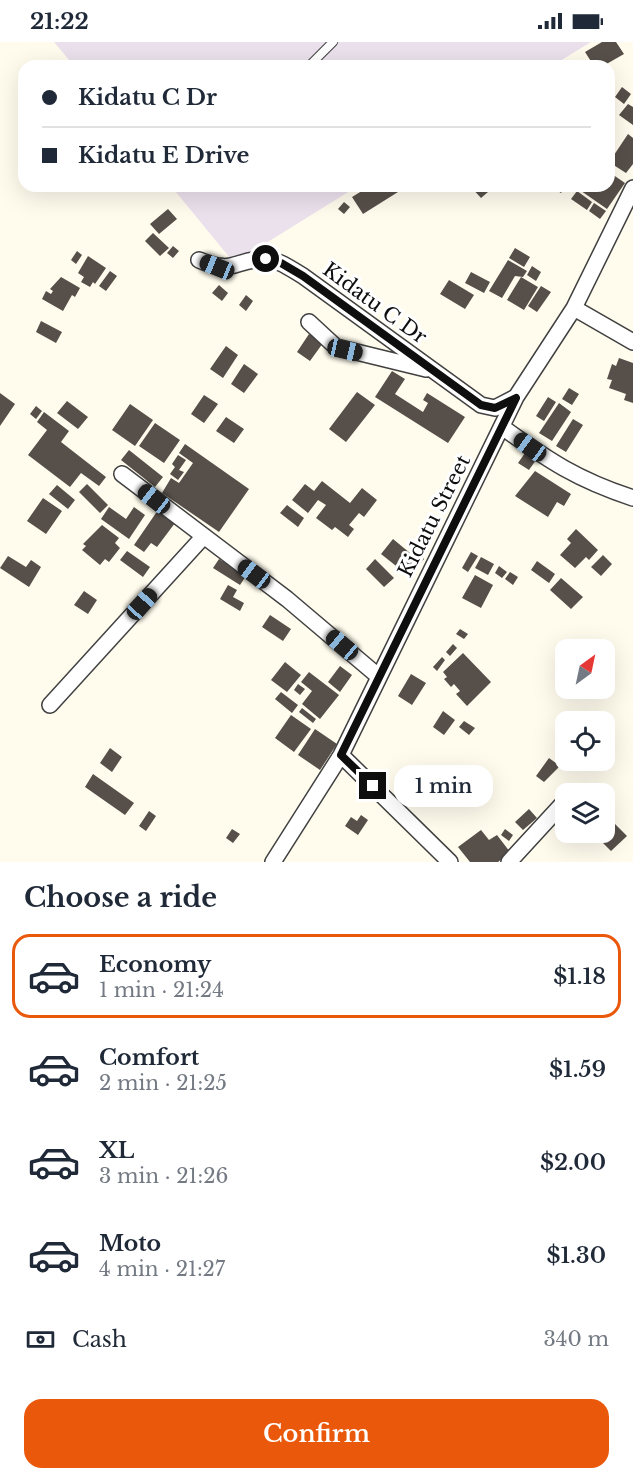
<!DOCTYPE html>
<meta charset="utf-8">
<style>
body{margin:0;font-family:"Libre Baskerville",serif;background:#f2f2f3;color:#1f2937;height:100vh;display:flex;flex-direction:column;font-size:22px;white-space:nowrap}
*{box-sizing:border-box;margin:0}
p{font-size:20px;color:#747a83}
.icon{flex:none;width:33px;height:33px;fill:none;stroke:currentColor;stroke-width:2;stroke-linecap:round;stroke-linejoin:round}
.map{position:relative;height:820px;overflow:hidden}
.side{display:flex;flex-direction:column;background:#fff;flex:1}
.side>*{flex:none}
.top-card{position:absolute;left:18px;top:18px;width:597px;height:132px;border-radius:18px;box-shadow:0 6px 24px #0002;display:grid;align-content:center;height:132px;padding:0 24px;background:#fff}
.needle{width:39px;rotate:33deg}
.fabs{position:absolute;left:555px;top:597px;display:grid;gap:12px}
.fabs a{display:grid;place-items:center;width:60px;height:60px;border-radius:12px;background:#fff;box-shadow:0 6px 24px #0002;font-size:30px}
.end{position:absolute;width:27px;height:27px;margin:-14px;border:8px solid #0e0e0e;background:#fff;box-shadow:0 0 0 3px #fff}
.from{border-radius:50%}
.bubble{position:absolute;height:42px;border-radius:18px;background:#fff;box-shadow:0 6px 24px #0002;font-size:20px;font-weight:600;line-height:42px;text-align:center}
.car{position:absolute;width:18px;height:36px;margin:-18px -9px;border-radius:8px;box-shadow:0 0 4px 2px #0007;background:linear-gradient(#222 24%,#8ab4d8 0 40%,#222 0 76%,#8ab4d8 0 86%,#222 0)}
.top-card b{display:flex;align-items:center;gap:21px;height:57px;font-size:22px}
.top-card b+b{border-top:2px solid #e0e1e3}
.top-card i{width:15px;height:15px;background:#1f2937}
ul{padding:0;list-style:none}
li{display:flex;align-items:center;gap:18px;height:84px;margin:0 12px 9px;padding:0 12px;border:3px solid transparent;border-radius:18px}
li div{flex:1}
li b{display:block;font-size:22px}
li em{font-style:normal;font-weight:600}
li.current{border-color:#ea580c}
li>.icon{width:54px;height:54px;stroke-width:1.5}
h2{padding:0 24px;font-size:27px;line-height:72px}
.pay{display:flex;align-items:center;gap:15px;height:66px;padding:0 24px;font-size:22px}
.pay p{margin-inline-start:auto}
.primary-button{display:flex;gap:12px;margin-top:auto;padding:12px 24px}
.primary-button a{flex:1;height:69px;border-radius:18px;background:#ea580c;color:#fff;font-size:24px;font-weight:600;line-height:69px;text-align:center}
.status{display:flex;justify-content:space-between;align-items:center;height:42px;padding:0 30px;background:#fff;direction:ltr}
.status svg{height:16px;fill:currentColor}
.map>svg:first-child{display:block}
.industrial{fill:#ebe1ed}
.building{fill:#574f49}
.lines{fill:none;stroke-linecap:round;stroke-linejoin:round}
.service-casing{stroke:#414141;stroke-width:10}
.minor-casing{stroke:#414141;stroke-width:18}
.service{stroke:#fff;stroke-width:8}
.minor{stroke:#fff;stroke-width:15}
.route{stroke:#0e0e0e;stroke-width:8}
.labels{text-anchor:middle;stroke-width:6;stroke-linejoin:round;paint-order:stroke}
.street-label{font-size:20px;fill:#0e0e0e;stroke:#fff}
</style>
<div class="status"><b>21:22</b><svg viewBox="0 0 49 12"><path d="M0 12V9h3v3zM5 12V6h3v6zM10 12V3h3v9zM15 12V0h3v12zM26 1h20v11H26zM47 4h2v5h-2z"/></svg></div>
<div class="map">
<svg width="633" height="820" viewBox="0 0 633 820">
<rect width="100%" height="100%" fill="#fffcee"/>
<path class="industrial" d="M54 0H591L552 24H74Z
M171 144H358L234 221Z"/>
<path class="building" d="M602 0H616L624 12 603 24H594L585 10Z
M622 45 631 52 624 62 615 55Z
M628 62 633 65V83L619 73Z
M628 92 633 96V122L626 131 612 122 615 118 612 116Z
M609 130 625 141 607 167 574 144H595L602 149 605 144H609Z
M370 144H395L398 150 363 172 352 155Z
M470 144H495L481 156Z
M550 144H566L561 151Z
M577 149 592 160 587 168 571 157Z
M344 160 350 165 344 172 338 167Z
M594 161 606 169 600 177 589 169Z
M168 167 177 177 159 192 150 182Z
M153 191 169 206 160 214 145 199Z
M173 204 179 209 173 216 167 211Z
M515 206 530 215 524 225 509 216Z
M77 209 82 213 76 222 71 218Z
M88 214 106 226 95 242 93 240 90 245 81 240 84 235 78 231Z
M508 218 527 229 523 235 515 234 502 256 489 249Z
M532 224 541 230 536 239 527 233Z
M110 229 117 234 106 249 99 244Z
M471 230 490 240 484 251 465 241Z
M61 235 80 246 75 255 72 253 63 269 42 257 46 249 51 252 53 249 50 247Z
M521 235 538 245 524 268 507 258Z
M449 238 474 253 465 267 440 252Z
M219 243 228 251 222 259 212 251Z
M541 244 551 250 537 270 528 264Z
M246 253 253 259 246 269 239 263Z
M41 279 62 290 56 301 36 290Z
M309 292 323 301 310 319 297 310Z
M226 304 238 313 223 336 210 327Z
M619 316 633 321V361L624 358 626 352 609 346 612 338 607 337 612 322 616 324Z
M244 322 258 332 244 351 231 342Z
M392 329 405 337 395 352 423 370 428 361 423 358 427 351 465 375 448 401 375 355Z
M569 346 579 352 572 363 562 357Z
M357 350 375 363 346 400 329 387Z
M0 351 15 362 0 384Z
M204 353 218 362 204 381 191 372Z
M548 355 556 360 544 379 536 374Z
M67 359 88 375 78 387 57 371Z
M559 361 571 370 552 399 539 391Z
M130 362 153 378 135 404 112 388Z
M36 364 42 369 36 377 30 372Z
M44 370 69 389 61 400 106 435 99 444 81 431 70 445 28 413 47 388 37 380Z
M226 375 244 387 234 401 216 389Z
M573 377 583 383 566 410 556 404Z
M155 381 180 398 164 421 139 404Z
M185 402 249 447 219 490 162 451 171 436 179 441 193 421 179 411Z
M129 408 163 435 155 445 121 418Z
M525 411 536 418 529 428 518 421Z
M178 413 186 418 179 428 184 430 178 438 170 432 175 425 172 422Z
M535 429 571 452 564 464 557 460 548 475 515 454Z
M322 439 350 461 362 446 377 458 364 475 359 471 349 483 354 487 348 495 335 485 332 488 316 476 326 463 318 458 308 471 292 458 305 442 314 449Z
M87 442 108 463 100 471 79 450Z
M57 443 75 458 68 467 49 452Z
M43 456 62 469 46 492 27 479Z
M287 463 304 476 298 485 280 471Z
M109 465 126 477 134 465 145 473 129 497 101 477Z
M158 468 175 481 157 505 151 501 144 510 134 503Z
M102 483 119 496 115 501 120 506 109 520 105 517 100 523 82 508 86 504 83 502Z
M576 487 598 508 589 518 586 515 575 526 560 513 571 501 567 497Z
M393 497 410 511 413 508 424 517 410 535 381 512Z
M127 509 150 525 143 535 120 518Z
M471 510 478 514 468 530 462 526Z
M603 513 612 522 601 534 591 525Z
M8 514 26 525 31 518 41 525 29 545 0 526Z
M481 515 494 522 488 533 475 526Z
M219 517 246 534 240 543 213 526Z
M375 517 394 536 384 545 366 527Z
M537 519 555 532 549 541 531 528Z
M499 524 507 530 502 536 495 531Z
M510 530 518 535 513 543 505 537Z
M475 533 493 543 481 566 462 556Z
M561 536 583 555 571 567 550 548Z
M228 543 237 548 233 555 244 561 240 569 220 557Z
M84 549 97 558 88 572 74 563Z
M270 573 291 587 283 599 262 585Z
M460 587 468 592 464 597 456 592Z
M453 602 457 606 450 614 446 610Z
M463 611 491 640 467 664 456 652 460 649 454 642 451 645 444 637 447 635 443 630Z
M442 615 445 618 437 629 433 625Z
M285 620 301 633 287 650 271 638Z
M340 624 352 633 340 650 328 640Z
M309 630 339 653 320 677 302 662 312 649 301 640Z
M411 632 426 641 412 663 398 654Z
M298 642 305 647 300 653 294 648Z
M281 650 298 663 292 671 275 657Z
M302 666 316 677 313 681 299 670Z
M443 669 455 678 444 693 433 685Z
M291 673 311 687 294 710 275 696Z
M464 679 475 686 469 693 459 685Z
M315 687 337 702 320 728 298 713Z
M110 706 122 715 112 730 100 721Z
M549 716 560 724 544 740 536 734Z
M93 732 134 761 125 773 85 745Z
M529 767 537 776 523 788 515 780Z
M149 769 156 774 146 789 139 784Z
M604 771 627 794 611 809 600 798 597 801 587 790H604Z
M361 773 368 778 358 793 345 784 351 775 357 779Z
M232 787 240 792 233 801 226 796Z
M505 787 513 793 509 799 501 793Z
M481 788 489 798 497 793 510 810 498 820H470L458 805Z"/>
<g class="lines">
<g class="service-casing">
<path id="service" d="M309 24 333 0"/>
</g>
<g class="minor-casing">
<path id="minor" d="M199 218C235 233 232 218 264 217 278 217 291 227 303 234L481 363 495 366 516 355
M574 266 633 300
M309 280 336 305 426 327
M502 385C549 419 578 438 633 456
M122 432 287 557 378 634
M50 663 204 494
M341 713 450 820
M273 820 341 713 516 355 574 266 633 146
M509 820 566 758"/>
</g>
<use href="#service" class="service"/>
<use href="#minor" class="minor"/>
</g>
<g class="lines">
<path class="route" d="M266 217 281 221 303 234 481 363 495 366 516 356 341 713 373 744"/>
</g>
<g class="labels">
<g class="street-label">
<text transform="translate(375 261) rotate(36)" y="7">Kidatu C Dr</text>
<text transform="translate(434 474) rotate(-63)" y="7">Kidatu Street</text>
</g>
</g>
</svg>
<div class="fabs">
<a><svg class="needle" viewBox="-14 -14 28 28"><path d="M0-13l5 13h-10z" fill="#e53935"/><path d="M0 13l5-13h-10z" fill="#747a83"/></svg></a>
<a><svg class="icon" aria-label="locate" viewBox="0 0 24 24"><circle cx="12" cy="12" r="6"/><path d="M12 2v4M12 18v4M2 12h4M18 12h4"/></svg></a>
<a><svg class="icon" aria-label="layers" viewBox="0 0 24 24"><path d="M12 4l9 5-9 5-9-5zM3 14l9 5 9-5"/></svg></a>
</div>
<i class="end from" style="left:266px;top:217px"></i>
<i class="end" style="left:373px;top:744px"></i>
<div class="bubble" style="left:394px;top:723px;width:99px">1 min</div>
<i class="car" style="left:217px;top:225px;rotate:292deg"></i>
<i class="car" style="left:345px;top:308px;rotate:103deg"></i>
<i class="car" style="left:530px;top:405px;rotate:306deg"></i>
<i class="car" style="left:154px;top:457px;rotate:308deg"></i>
<i class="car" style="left:254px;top:532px;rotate:307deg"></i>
<i class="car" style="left:142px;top:562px;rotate:42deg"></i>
<i class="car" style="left:342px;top:603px;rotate:310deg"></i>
<div class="top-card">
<b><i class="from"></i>Kidatu C Dr</b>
<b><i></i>Kidatu E Drive</b>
</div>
</div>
<section class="side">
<h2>Choose a ride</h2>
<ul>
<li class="current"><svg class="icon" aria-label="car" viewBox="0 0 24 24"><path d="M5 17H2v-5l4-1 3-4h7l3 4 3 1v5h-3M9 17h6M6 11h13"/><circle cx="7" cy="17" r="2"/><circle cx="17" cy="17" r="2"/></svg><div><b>Economy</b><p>1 min · 21:24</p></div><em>$1.18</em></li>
<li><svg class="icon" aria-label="car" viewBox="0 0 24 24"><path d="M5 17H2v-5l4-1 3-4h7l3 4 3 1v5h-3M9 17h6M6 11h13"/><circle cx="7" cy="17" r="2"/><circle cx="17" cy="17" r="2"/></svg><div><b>Comfort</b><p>2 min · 21:25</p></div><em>$1.59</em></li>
<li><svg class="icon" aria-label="car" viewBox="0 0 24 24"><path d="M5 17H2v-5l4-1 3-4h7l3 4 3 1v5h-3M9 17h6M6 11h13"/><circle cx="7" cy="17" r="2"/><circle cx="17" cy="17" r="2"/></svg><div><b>XL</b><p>3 min · 21:26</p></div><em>$2.00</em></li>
<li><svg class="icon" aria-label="car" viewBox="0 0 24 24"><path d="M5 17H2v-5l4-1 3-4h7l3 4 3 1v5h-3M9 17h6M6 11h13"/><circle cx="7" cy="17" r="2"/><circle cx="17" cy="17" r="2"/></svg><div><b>Moto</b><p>4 min · 21:27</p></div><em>$1.30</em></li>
</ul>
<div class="pay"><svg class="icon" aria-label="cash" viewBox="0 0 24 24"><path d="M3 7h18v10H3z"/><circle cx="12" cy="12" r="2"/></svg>Cash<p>340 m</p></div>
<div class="primary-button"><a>Confirm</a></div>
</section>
